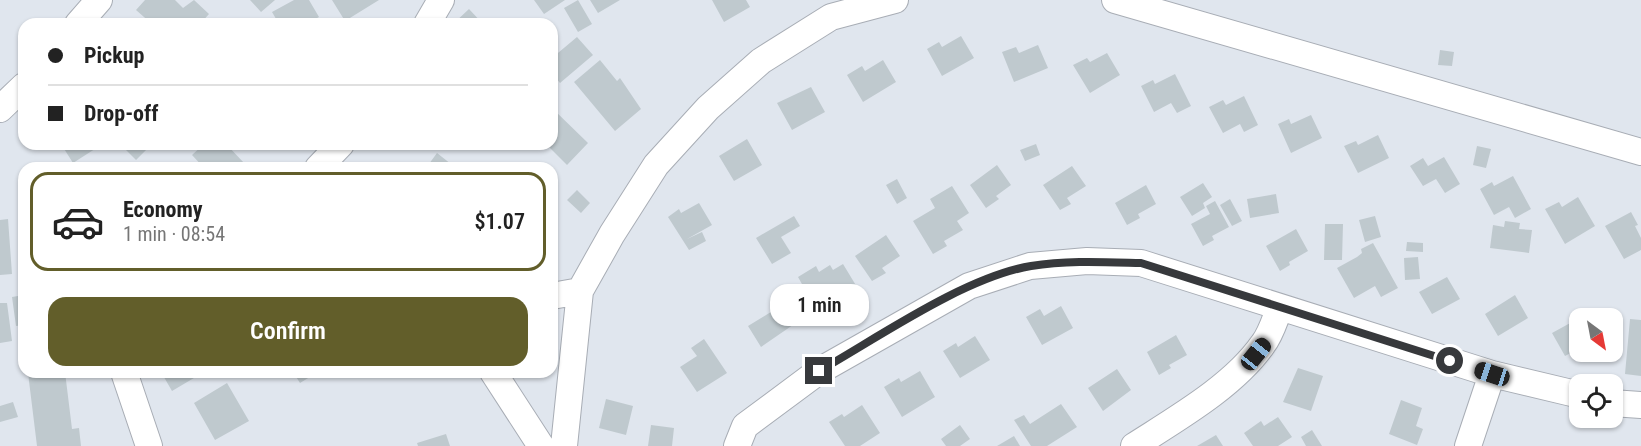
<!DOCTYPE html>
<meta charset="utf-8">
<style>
body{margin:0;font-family:"Roboto Condensed",sans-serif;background:#f6f6f6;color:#222;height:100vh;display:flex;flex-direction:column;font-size:22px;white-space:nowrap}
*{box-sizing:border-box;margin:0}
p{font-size:20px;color:#767676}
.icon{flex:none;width:33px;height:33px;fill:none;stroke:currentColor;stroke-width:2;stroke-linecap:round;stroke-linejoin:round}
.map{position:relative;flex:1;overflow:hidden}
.details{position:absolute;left:18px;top:162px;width:540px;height:216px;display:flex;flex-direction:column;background:#fff;border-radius:18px;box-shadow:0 2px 4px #0004}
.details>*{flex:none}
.hud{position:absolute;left:18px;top:18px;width:540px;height:132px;border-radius:18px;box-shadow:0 2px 4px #0004;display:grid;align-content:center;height:132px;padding:0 30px;background:#fff}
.needle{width:39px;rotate:148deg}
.buttons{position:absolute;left:1569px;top:308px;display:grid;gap:12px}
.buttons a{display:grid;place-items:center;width:54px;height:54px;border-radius:12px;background:#fff;box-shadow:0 2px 4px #0004;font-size:30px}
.end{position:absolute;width:27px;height:27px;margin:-14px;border:8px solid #37393c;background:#fff;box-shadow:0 0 0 3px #fff}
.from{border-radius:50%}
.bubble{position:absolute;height:42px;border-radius:18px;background:#fff;box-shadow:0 2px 4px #0004;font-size:20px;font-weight:600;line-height:42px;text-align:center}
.car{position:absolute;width:18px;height:36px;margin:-18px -9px;border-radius:8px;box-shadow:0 0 4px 2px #0007;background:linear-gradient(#222 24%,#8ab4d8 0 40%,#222 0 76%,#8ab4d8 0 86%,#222 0)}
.hud b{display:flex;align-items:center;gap:21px;height:57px;font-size:22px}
.hud b+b{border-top:2px solid #e0e0e0}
.hud i{width:15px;height:15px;background:#222}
ul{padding:10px 0 0;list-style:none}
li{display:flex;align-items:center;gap:18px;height:99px;margin:0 12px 9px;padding:0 18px;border:3px solid transparent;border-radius:18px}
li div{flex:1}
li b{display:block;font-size:22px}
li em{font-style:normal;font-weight:600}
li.on{border-color:#625e2a}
li>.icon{width:54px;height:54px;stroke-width:1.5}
.action{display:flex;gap:12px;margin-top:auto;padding:12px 30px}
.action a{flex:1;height:69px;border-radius:18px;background:#625e2a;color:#fff;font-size:24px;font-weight:600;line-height:69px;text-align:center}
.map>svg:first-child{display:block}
.building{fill:#bfc9ce}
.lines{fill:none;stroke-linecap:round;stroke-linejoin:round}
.minor-casing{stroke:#a8adb5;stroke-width:28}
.minor{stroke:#fff;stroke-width:26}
.route{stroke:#37393c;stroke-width:8}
</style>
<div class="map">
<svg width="1641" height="446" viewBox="0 0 1641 446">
<rect width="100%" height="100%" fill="#e0e6ee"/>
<path class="building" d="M145 0H175L183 8 194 0 209 14 200 24H152L136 10Z
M250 0H275L261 12Z
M294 0H309L319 17 306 24H279L272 12Z
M332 0H379L345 21Z
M534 0H565L544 14Z
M578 0 592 24 578 32 564 8Z
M590 0H620L598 13Z
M712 0H746L750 7 724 22Z
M469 9 483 24H453Z
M961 36 974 58 942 76 927 49 939 42 942 47Z
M577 37 593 55 560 83 552 73V58Z
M1038 45 1048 68 1014 82 1002 52 1016 47 1019 53Z
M1440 50 1454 52 1452 66 1438 65Z
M1107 53 1120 75 1090 93 1073 65 1087 58 1090 62Z
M600 60 617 81 620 78 641 109 615 131 574 82Z
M883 60 896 82 863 102 847 75 862 66 865 71Z
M1175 74 1191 106 1177 113 1171 103 1154 112 1141 86 1153 80 1155 84Z
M811 87 825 112 792 130 777 103Z
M1244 96 1258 125 1244 132 1240 124 1223 133 1209 107 1223 100 1226 105Z
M552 108 588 143 567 165 546 144H552Z
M1311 115 1322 138 1291 153 1278 124 1289 119 1291 124Z
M1378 135 1389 158 1358 173 1344 146 1356 141 1358 145Z
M747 139 762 165 734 181 719 156Z
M61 144H96L98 147 73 163Z
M120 144H144L148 148 136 160Z
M204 144H226L245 164 242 168H204L192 155Z
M1036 144 1040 155 1025 161 1020 150Z
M1477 146 1491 149 1486 168 1473 165Z
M437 153 456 168H426Z
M1444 157 1460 184 1445 193 1436 179 1423 186 1410 166 1423 158 1428 166Z
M997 165 1011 185 996 196 999 199 986 208 970 185Z
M1072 166 1086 186 1067 198 1071 204 1060 210 1043 185Z
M1513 176 1531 209 1515 218 1509 207 1494 215 1480 189 1492 182 1494 186Z
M897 179 907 198 897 204 886 185Z
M1203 183 1212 197 1203 203 1205 208 1192 216 1180 197Z
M1146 185 1156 204 1138 214 1140 218 1127 225 1115 203Z
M952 186 969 213 957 221 963 230 944 241 947 246 933 254 913 221 935 208 930 199Z
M577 190 590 203 581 213 567 200Z
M1276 194 1279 213 1250 218 1247 199Z
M1578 197 1595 226 1565 244 1545 209 1559 202 1562 207Z
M1230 199 1242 221 1232 226 1220 205Z
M1215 201 1229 227 1212 236 1214 240 1203 246 1191 224 1210 214 1206 206Z
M699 203 712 225 687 239 702 232 706 241 689 250 668 217 679 209 681 213Z
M1631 212 1638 225 1635 226 1641 238V250L1624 259 1605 226Z
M794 216 800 226 781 237 791 253 772 264 756 238Z
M1375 216 1381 237 1365 242 1359 220Z
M8 219 12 274 0 275V220Z
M1505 221 1520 223 1519 229 1532 230 1529 253 1490 248 1493 225 1504 227Z
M1325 224H1343L1342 260H1324Z
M1296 229 1308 251 1289 262 1290 265 1280 271 1266 246Z
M886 235 900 256 882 268 886 273 872 281 855 256Z
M1407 242 1423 243V252L1406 251Z
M1373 243 1398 288 1381 297 1375 286 1354 298 1337 268 1357 257 1362 253 1361 249Z
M1418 257 1420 279 1405 280 1404 258Z
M843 264 860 292 820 316 798 277 816 266 819 272 830 265 833 270Z
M1447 277 1460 299 1432 314 1419 292Z
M24 295V325L16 326 12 297Z
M1515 295 1528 318 1498 336 1485 314Z
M792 299 803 318 761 347 748 326Z
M0 303H7L12 341 0 343Z
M1061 306 1073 328 1042 345 1026 317 1040 309 1044 316Z
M1583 316 1584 318H1580V348L1565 356 1552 333Z
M1630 319 1641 320V376L1625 374Z
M1176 335 1187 355 1169 365 1171 368 1159 375 1147 352Z
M975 336 990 360 960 378 943 351 956 343 958 347Z
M704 339 727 373 697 392 680 367 697 356 691 348Z
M1298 368 1323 376 1311 411 1283 402Z
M1117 369 1131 390 1103 411 1088 388Z
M920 371 935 397 902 417 884 387 899 378 901 382Z
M65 372 72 429 79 428 81 446H37L28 373Z
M161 372H197L199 375 172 391Z
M293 372H318L300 383Z
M227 383 249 421 215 440 194 403Z
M606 399 633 406 626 435 599 428Z
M1401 400 1422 408 1416 426 1423 429 1417 445 1389 434Z
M13 402 18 417 0 422V406Z
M1061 404 1077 427 1047 446H1031L1014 420 1024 415 1030 424Z
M862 405 880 433 860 446H845L829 422 842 414 844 417Z
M1278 417 1292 437 1278 446H1253L1244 433 1261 421 1264 426Z
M651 425 674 428 672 446H648Z
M960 425 970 439 960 446H946L941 439Z
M1312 430 1322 446H1306L1301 437Z
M446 434 450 446H418L417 443Z
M1216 435 1223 446H1197Z
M1014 436 1020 446H997Z"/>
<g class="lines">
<g class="minor-casing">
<path id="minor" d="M1115 0 1641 152
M78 24 99 0
M427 24 441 0
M0 109 24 86
M318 168 341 144
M552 296 580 291
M124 372 149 446
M493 372 541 446
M1612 403 1641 405
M564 446 580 291 612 234 656 165 708 108 761 61 831 17 895 0
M737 446 745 426 819 371 969 286 1030 266 1087 261 1141 263 1492 374 1580 395
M1134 446C1176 419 1234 386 1263 344 1271 334 1275 319 1280 307
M1468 446 1492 374"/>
</g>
<use href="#minor" class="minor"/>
</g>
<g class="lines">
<path class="route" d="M819 371C879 337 965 277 1031 266 1067 260 1104 262 1141 263L1450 361"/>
</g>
</svg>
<div class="buttons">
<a><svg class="needle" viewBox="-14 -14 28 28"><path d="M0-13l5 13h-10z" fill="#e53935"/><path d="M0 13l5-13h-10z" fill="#767676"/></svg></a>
<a><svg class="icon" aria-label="locate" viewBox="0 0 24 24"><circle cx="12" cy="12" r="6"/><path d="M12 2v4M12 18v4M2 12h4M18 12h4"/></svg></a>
</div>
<i class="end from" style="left:1450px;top:361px"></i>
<i class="end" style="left:819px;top:371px"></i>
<div class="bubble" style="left:770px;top:284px;width:99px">1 min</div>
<i class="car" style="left:1256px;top:354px;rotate:39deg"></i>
<i class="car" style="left:1492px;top:374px;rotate:288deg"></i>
<div class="hud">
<b><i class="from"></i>Pickup</b>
<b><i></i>Drop-off</b>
</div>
<section class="details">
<ul>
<li class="on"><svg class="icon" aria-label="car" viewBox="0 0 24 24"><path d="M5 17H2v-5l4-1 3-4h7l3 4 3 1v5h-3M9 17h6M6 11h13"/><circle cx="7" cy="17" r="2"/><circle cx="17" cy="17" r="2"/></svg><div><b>Economy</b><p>1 min · 08:54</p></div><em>$1.07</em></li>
</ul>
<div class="action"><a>Confirm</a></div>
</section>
</div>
